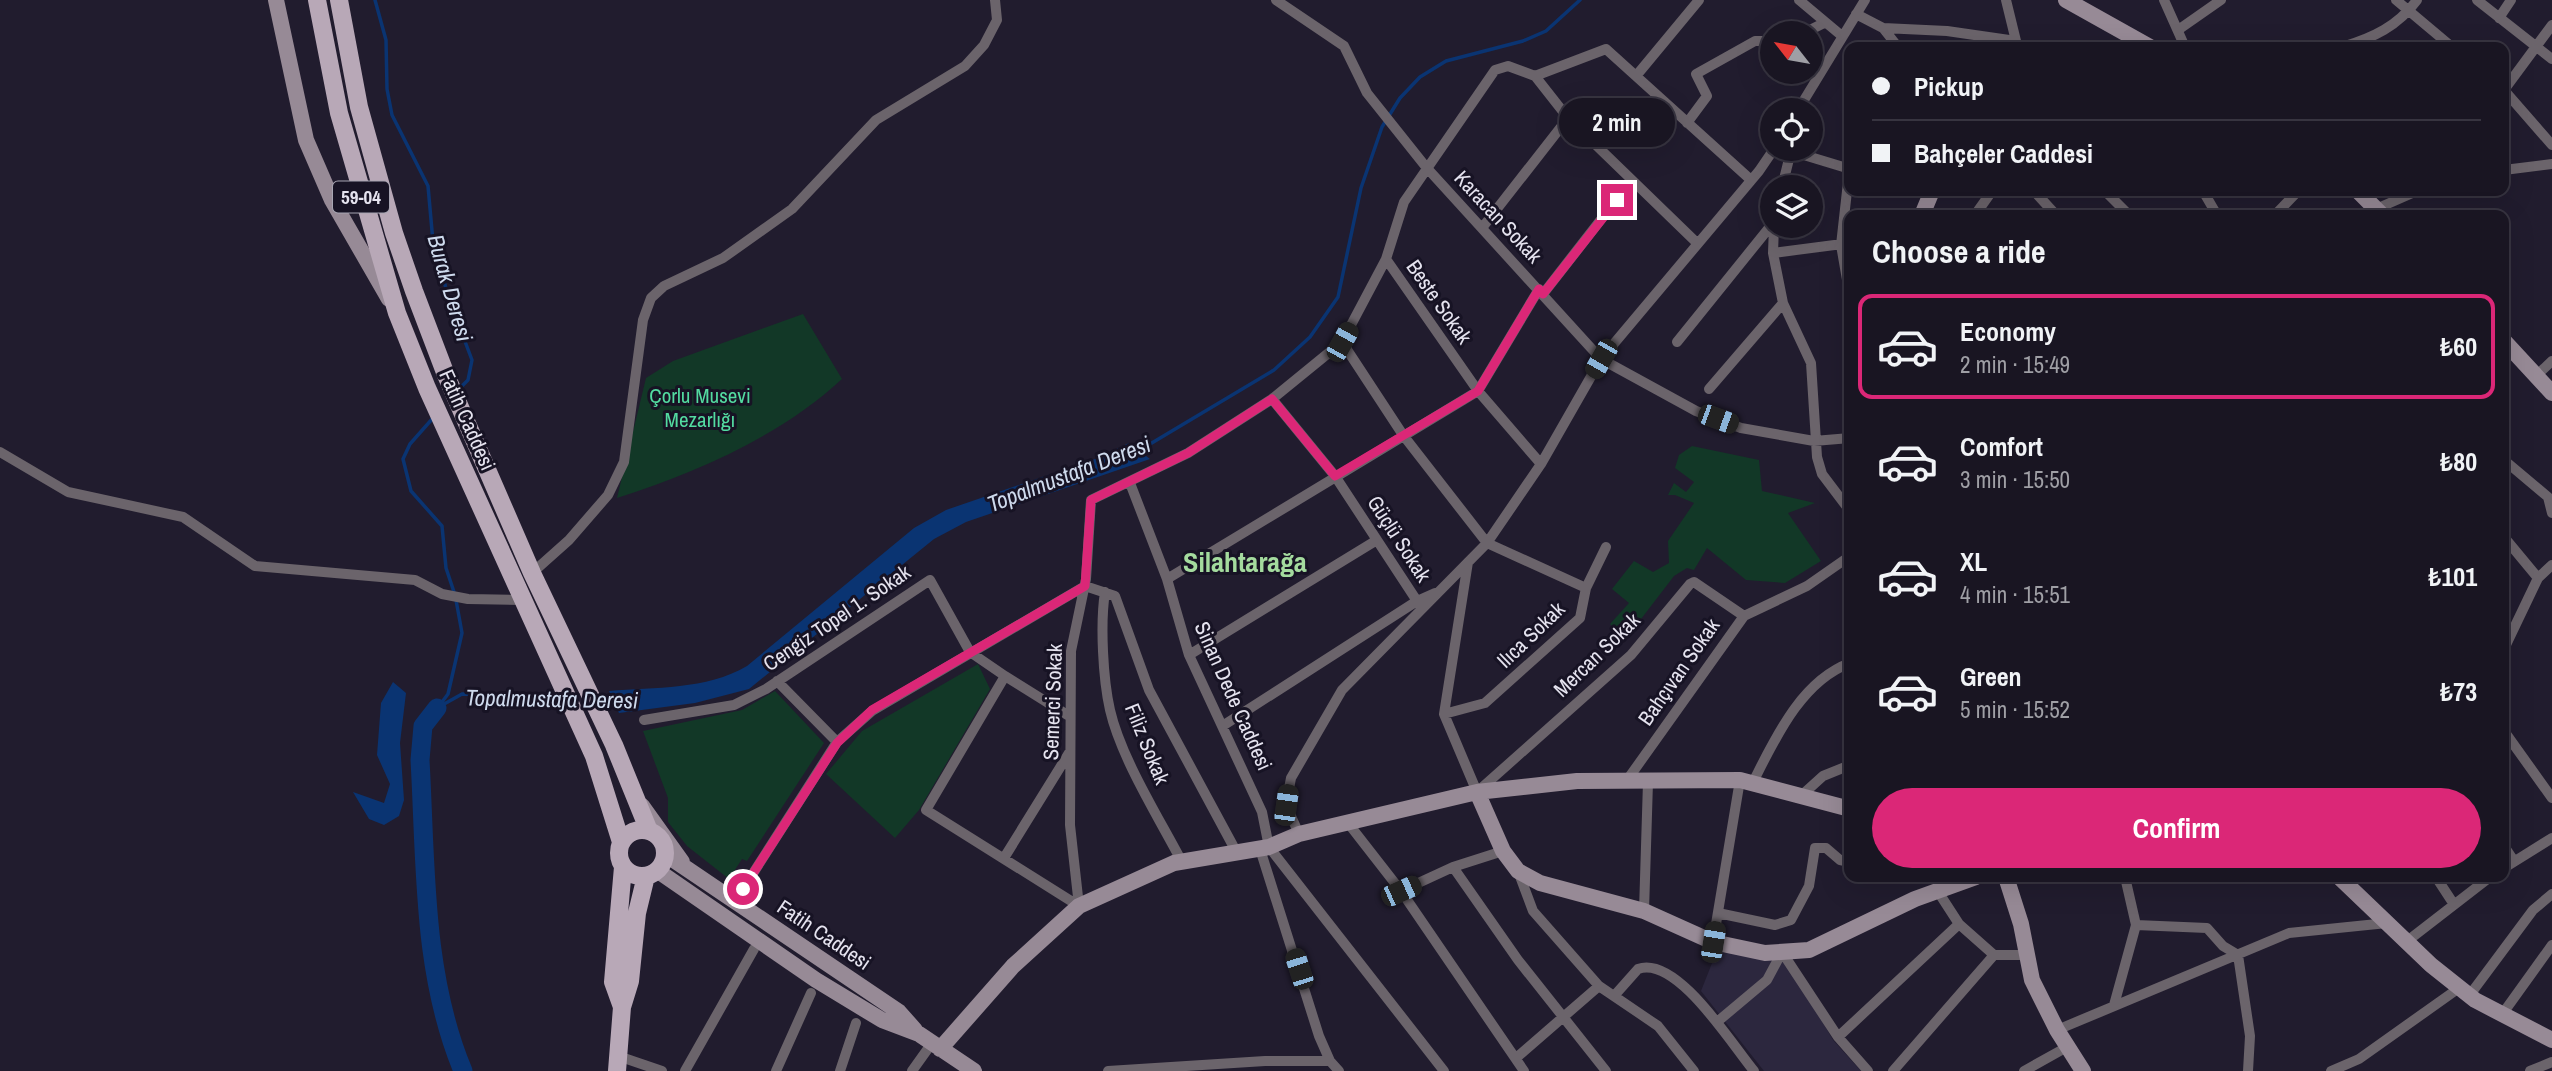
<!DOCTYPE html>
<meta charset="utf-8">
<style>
body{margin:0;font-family:"Archivo Narrow",sans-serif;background:#26222f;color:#f1f3f6;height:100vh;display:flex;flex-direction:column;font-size:26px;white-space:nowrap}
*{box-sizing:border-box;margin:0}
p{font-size:23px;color:#9f9fa5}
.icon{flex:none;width:38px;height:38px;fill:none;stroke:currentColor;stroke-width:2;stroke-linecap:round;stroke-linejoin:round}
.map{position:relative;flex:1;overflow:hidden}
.side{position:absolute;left:1844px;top:210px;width:665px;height:672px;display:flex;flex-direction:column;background:#191522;border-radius:14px;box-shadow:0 7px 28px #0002,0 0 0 2px #373440}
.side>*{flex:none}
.guide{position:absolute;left:1844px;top:42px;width:665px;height:154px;border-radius:14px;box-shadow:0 7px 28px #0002,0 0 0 2px #373440;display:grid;align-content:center;height:154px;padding:0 28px;background:#191522}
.needle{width:46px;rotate:301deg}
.tools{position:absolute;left:1760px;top:21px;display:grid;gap:14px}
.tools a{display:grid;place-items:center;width:63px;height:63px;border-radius:50%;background:#191522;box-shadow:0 7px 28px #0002,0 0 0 2px #373440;font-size:35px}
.end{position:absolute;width:32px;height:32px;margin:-16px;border:9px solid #db2777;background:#fff;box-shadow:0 0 0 4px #fff}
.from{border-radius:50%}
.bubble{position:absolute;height:49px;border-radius:24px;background:#191522;box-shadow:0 7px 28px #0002,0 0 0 2px #373440;font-size:23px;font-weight:700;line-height:49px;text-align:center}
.car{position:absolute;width:21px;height:42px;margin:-21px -10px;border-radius:9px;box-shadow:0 0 5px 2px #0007;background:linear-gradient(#222 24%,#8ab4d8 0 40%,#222 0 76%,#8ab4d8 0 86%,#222 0)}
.guide b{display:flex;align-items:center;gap:24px;height:66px;font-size:26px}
.guide b+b{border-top:2px solid #373440}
.guide i{width:18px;height:18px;background:#f1f3f6}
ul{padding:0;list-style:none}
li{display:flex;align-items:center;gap:21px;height:105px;margin:0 14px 10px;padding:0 14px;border:4px solid transparent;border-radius:14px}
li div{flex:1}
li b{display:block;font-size:26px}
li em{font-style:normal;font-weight:700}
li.current{border-color:#db2777}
li>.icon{width:63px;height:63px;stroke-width:1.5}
h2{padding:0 28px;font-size:32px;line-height:84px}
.primary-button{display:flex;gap:14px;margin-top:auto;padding:14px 28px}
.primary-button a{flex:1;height:80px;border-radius:42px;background:#db2777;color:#fff;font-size:28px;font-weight:700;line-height:80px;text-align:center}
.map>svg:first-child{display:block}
.built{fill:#2c273e}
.green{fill:#123827}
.water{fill:#0a3472}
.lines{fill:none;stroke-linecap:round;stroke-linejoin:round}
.stream{stroke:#0a3472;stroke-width:3.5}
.river{stroke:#0a3472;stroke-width:19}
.street{stroke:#6b646b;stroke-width:10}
.secondary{stroke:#978a96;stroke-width:16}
.primary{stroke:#b8a8b7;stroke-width:18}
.route{stroke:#db2777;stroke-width:9}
.labels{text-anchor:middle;stroke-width:6;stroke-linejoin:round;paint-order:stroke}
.shield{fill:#171324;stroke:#a7a5b2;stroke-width:2}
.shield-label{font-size:19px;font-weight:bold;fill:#e5e3ef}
.street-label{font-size:21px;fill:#e5e3ef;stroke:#171324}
.park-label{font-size:21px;fill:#53dba1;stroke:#171324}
.water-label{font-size:23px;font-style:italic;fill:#cedaed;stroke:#171324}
.district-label{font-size:28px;font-weight:bold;fill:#a4db9e;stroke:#171324}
</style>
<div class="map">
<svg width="2552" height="1071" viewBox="0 0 2552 1071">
<rect width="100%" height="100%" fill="#211c2e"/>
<path class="built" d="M1718 948 1782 952 1833 1040 1861 1071H1764L1701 991Z"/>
<path class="green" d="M803 314 842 379C781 436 695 473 617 498L646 378 673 361Z
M1692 446 1759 460 1762 491 1815 503 1788 513 1821 561 1785 583 1746 580 1707 548 1694 570 1687 568 1674 576 1625 640 1610 624 1629 603 1612 589 1634 561 1653 572 1669 563 1668 541 1694 503 1675 495H1668L1674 483 1686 492 1694 482 1675 468 1679 455Z
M978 664 990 689 919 810 895 838 826 774 862 731Z
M775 691 824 743 747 861 742 859 729 879 687 846 668 822V798L643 731 742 710Z"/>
<path class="water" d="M1129 443 1150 459 966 522 934 539 749 689 695 703 619 713 609 691C655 687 706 690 747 666L914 528 946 510 1098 458Z
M393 682 406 693 400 743 404 800 399 816 384 825 369 819 353 792 384 803 390 784 377 755 381 703Z"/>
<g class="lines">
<path class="stream" d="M375 0 386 40 387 89 392 115 428 186 433 242 449 299 472 360 468 380 459 389
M433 418 410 444 403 459 411 491 442 526 446 568 454 592
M1135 453 1274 370 1310 337 1338 297 1361 188 1382 127 1400 98 1420 77 1446 61 1523 41 1546 31 1580 0
M599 700 616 701
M439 706 448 694 462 633 456 600
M437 708 462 694 560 698"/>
<path class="river" d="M437 708 423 726 420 760C426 864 422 973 463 1071"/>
<path class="street" d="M1276 0 1344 46 1367 93 1426 167 1601 359 1696 411 1741 428 1814 441 1850 438
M1799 0 1842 36
M2006 0 2017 45
M2164 0 2185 47
M2396 0 2452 47
M2477 0 2552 59
M1856 14 1883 28 1898 47
M2499 18 2511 0
M1883 28 1947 31 2016 41
M2178 30 2221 0
M1804 33 1824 23
M2342 47C2373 38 2398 26 2417 0
M1535 76 1606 49 1751 180
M1636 76 1699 0
M2504 90 2552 25
M2504 90 2552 145
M1798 110 1865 0
M1687 123 1707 96 1696 74 1755 41H1773
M1784 149 1850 169
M1850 164 1841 245 1850 297
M2504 170 2552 164
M1782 187 1791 151
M2034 191 2056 215
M2105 191 2129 215
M2203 191 2217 215
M2376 209 2417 191
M1975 215 1992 191
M2275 215 2298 191
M1774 226 1773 253 1783 303 1811 363 1817 457 1822 474 1850 511
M1482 228 1568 118
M1773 253 1850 243
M1386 259 1478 391 1541 464
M1543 294 1631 181
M1342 342 1403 435 1487 543 1586 588
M1677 342 1773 223
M2536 376 2552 361
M1709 389 1783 303
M1272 399 1335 476 1417 601
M0 452 68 492 183 517 255 566 415 580 442 594 468 599 523 600
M2504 460 2548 497 2552 513
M1130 483 1167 579 1189 655 1262 812 1269 847 1444 1071
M2504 537 2538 578
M1468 562 1444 714 1477 792 1631 655 1690 584 1694 582 1744 616
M532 573 569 540 608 495 624 462 643 320 651 298 664 286 723 258 792 209 876 120 965 66 984 45 997 20 995 0
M1167 579 1478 391 1539 289
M1105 592C1100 624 1103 679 1110 710 1121 758 1159 818 1182 862
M2504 649 2538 578 2552 565
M1189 655 1377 540
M777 681 837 742
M1444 714 1485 703 1580 618 1586 588 1606 547
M1069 716 1005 676 926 810 1079 906
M644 720 734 705 766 689 930 580 970 652 1005 676
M1224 725 1417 601 1435 593
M2504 731 2552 798
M1753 782C1775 739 1801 681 1850 663
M1625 783 1744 616 1807 586 1850 556
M1802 795 1823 776 1850 765
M1348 823 1401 891 1524 1071
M1299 834 1286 805 1291 778 1342 690 1487 543 1541 464 1601 359 1759 171 1774 149
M2504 846 2514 861
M1260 849 1319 1036 1330 1061 1339 1071
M1004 858 1069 753
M1453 867 1518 960 1606 1071
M2504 868 2552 838
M1518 871 1533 911 1599 986 1658 1026 1694 1071
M2125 877 2136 925 2207 928 2223 946 2238 955 2250 1036 2248 1071
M2436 877 2453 903
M743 889 837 742 872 711 1085 586 1115 596 1149 690 1237 853
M1937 890 1959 924 1994 955H2027
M1401 891 1453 867 1503 851
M1079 906 1070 825 1071 651 1086 579 1091 500 1188 453 1272 399 1342 342 1386 259 1404 202 1495 70 1508 66 1535 76 1568 118 1697 243
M1644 911 1648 782
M1718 913 1775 925 1791 920 1809 886 1815 848H1826L1840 860 1850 862
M1713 942 1740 780
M2406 942 2490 877
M1614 996 1638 969C1677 955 1732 1045 1754 1071
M2469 996 2533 910 2552 894
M2114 1005 2136 925
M2501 1016 2552 945
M1717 1022 1767 980 1782 952 1838 1037 1868 1071
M2057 1030 2289 933 2387 923
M1838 1037 1959 924
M618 1056 662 1071
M1516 1058 1599 986
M685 1071 754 949
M776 1071 811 993
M840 1071 856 1023
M912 1071 932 1043
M1108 1071 1265 1061H1330
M1893 1071 1994 955
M2024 1071 2067 1047
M2331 1071 2359 1059 2459 988
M2530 1071 2552 1062"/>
<path class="secondary" d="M276 0 306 140 332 200 389 299
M2066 0 2150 47
M2358 191 2382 215
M1922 215 1932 191
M2504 341 2552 393
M1477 792 1503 851 1518 871 1540 883 1644 911 1713 942 1765 953 1809 950 1915 899 1976 877
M642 806 682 862
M665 854 899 1012 915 1030
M658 871 816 980 882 1020 919 1034 974 1071
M2006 877 2021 924 2032 980 2057 1030 2083 1071
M2339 877 2431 965 2475 1000 2552 1040
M940 1049 1013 966 1079 906 1174 863 1269 847 1299 834 1477 792 1577 781 1740 780 1850 809"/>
<path class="primary" d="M317 0 339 113 397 313 427 388 594 756 621 842
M339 0 359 107 394 233 414 291 446 375 532 573 614 745 649 831
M619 853a23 23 0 1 1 46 0a23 23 0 1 1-46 0Z
M622 1007 613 982 623 867
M617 1071 622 1007 630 981 637 913 646 876"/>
</g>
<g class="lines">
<path class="route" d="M743 889 837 743 872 710 1085 586 1091 500 1188 453 1272 399 1335 476 1478 391 1539 289 1543 294 1617 200"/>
</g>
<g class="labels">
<rect class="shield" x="333" y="181.5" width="56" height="31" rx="5"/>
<g class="shield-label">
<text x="361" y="204">59-04</text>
</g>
<g class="street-label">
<text transform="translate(1498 217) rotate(47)" y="7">Karacan Sokak</text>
<text transform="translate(1439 302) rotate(55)" y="7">Beste Sokak</text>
<text transform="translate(467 420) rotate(66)" y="7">Fatih Caddesi</text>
<text transform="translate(1399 539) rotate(57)" y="7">Güçlü Sokak</text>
<text transform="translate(837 618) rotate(-34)" y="7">Cengiz Topel 1. Sokak</text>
<text transform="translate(1531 635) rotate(-44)" y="7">Ilıca Sokak</text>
<text transform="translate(1597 655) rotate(-44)" y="7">Mercan Sokak</text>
<text transform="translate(1679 672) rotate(-55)" y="7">Bahçıvan Sokak</text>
<text transform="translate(1233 696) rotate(66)" y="7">Sinan Dede Caddesi</text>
<text transform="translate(1053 702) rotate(-88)" y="7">Semerci Sokak</text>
<text transform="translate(1147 744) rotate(68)" y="7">Filiz Sokak</text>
<text transform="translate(824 935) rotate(34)" y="7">Fatih Caddesi</text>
</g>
<g class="park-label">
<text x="700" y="403">Çorlu Musevi<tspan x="700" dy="24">Mezarlığı</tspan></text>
</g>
<g class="water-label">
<text transform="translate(450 288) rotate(74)" y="8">Burak Deresi</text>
<text transform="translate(1069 474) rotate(-21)" y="8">Topalmustafa Deresi</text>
<text transform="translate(552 699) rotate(1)" y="8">Topalmustafa Deresi</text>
</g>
<g class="district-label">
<text x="1245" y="572">Silahtarağa</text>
</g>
</g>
</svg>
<div class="tools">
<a><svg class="needle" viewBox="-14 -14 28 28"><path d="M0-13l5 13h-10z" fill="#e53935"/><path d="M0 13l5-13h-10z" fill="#9f9fa5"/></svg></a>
<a><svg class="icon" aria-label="locate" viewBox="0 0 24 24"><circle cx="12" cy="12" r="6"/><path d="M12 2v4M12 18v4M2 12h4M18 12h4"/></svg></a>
<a><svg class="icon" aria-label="layers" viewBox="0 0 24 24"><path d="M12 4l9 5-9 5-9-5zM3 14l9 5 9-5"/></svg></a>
</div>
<i class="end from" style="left:743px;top:889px"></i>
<i class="end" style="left:1617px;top:200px"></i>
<div class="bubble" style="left:1559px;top:98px;width:116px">2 min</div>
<i class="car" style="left:1342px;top:342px;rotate:29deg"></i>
<i class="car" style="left:1601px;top:359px;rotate:210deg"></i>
<i class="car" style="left:1718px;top:419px;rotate:110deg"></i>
<i class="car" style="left:1286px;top:805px;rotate:8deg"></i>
<i class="car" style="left:1401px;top:891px;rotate:66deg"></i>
<i class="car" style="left:1713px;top:942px;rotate:9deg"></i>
<i class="car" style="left:1299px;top:969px;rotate:342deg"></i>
<div class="guide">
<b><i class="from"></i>Pickup</b>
<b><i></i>Bahçeler Caddesi</b>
</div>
<section class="side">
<h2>Choose a ride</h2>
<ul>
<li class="current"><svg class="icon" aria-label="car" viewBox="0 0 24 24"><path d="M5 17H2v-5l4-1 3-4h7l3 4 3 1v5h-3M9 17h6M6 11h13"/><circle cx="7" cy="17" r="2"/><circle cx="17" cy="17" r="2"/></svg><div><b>Economy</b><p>2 min · 15:49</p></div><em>₺60</em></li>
<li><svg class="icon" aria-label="car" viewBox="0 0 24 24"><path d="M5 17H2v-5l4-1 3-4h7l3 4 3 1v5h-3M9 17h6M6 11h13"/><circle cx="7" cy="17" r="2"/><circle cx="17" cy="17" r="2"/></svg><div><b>Comfort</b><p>3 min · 15:50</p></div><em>₺80</em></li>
<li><svg class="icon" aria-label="car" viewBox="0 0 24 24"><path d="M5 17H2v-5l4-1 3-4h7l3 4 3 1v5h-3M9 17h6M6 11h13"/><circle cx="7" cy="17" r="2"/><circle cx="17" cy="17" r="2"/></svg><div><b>XL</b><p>4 min · 15:51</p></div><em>₺101</em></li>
<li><svg class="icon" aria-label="car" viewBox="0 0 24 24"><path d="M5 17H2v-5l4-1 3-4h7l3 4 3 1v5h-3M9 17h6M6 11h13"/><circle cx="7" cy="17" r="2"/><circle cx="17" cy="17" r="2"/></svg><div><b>Green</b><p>5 min · 15:52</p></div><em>₺73</em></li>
</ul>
<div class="primary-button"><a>Confirm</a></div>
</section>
</div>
